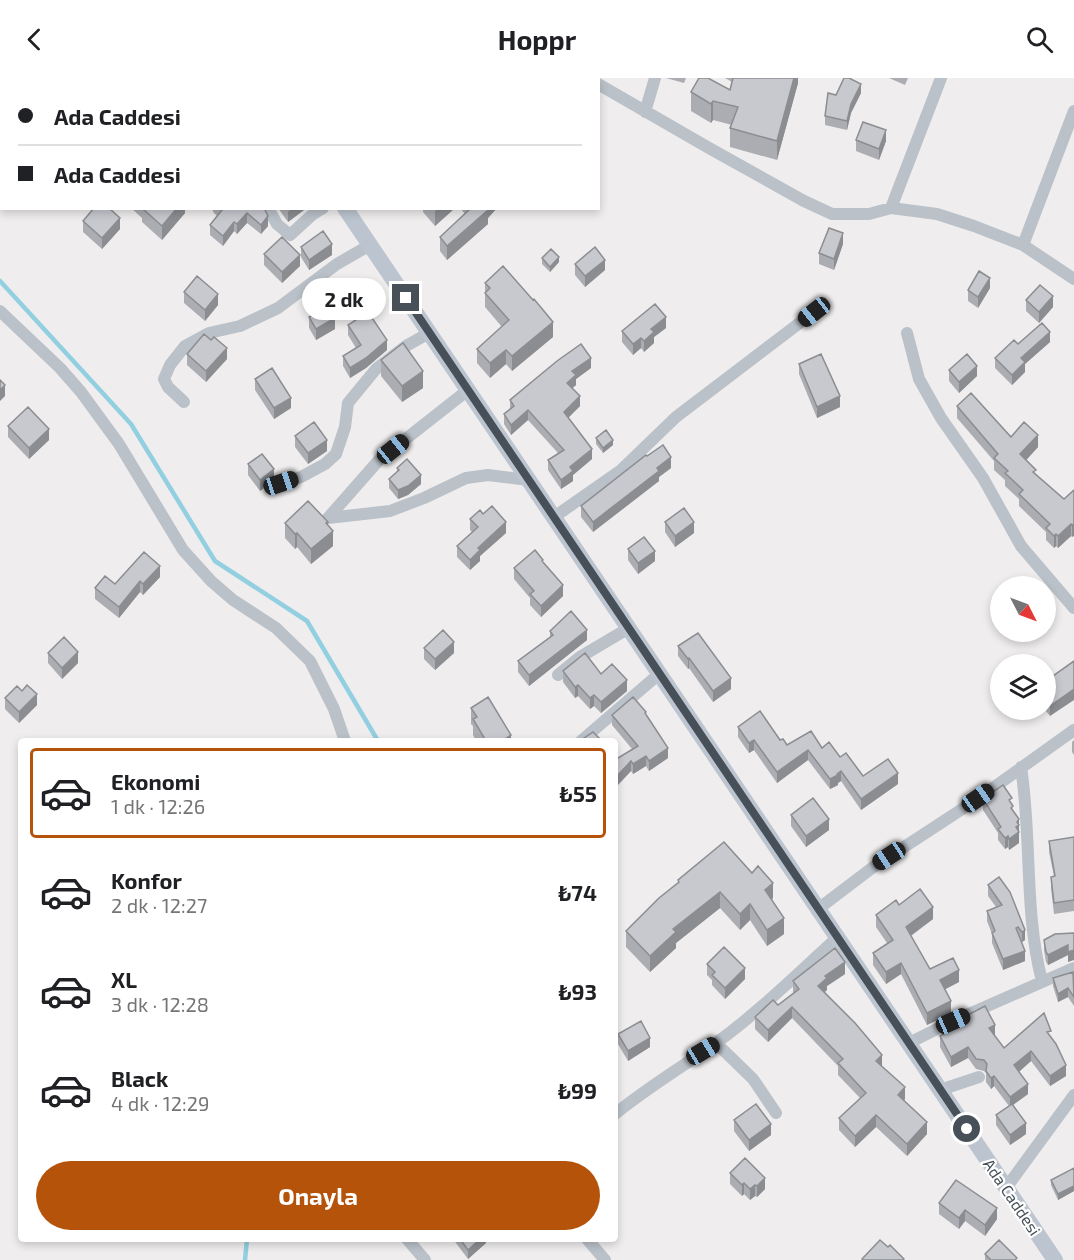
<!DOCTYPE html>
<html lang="tr">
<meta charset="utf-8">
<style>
body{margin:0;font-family:"Exo 2",sans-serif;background:#f6f6f6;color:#202124;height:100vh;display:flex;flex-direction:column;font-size:22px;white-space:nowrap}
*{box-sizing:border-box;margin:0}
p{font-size:20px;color:#757577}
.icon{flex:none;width:33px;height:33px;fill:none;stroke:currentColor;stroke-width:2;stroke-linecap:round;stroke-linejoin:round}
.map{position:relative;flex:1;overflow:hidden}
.details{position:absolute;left:18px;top:660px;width:600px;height:504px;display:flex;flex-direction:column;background:#fff;border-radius:6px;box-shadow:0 3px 9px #0003}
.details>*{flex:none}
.banner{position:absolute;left:0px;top:0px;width:600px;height:132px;box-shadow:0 3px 9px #0003;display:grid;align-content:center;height:132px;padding:0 18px;background:#fff}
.needle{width:39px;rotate:132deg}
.fabs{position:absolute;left:990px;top:498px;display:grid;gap:12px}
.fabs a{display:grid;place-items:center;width:66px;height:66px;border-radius:50%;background:#fff;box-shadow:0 3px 9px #0003;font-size:30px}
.end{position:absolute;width:27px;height:27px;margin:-14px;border:8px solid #475058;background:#fff;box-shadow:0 0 0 3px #fff}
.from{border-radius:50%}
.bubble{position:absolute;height:42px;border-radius:21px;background:#fff;box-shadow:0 3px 9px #0003;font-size:20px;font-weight:700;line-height:42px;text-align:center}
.car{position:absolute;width:18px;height:36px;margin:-18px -9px;border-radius:8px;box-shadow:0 0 4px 2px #0007;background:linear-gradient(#222 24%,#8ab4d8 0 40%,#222 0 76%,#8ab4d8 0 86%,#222 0)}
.banner b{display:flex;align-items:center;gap:21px;height:57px;font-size:22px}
.banner b+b{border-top:2px solid #e0e0e0}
.banner i{width:15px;height:15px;background:#202124}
ul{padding:10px 0 0;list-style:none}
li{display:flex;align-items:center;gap:18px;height:90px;margin:0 12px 9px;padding:0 6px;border:3px solid transparent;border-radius:6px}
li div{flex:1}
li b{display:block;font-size:22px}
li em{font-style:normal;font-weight:700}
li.active{border-color:#b45309}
li>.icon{width:54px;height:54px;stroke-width:1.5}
.primary-button{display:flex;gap:12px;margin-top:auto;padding:12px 18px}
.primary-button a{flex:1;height:69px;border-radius:36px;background:#b45309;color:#fff;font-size:24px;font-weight:700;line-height:69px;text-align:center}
header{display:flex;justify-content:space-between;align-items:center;height:78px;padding:0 18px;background:#fff;font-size:27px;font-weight:700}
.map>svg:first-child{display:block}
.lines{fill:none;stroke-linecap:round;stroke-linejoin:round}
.stream{stroke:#91cfe1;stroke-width:4.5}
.street{stroke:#bac1c8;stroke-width:12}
.secondary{stroke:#bcc5cf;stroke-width:16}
.wall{fill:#abadb2}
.shaded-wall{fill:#8b8d91}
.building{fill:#c7c9cf;stroke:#8b8d91;stroke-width:1.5}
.route{stroke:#475058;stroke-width:8}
.labels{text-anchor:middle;stroke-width:4.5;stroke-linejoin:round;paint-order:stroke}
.street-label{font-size:16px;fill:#475058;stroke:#fff}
</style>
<header><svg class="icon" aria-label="back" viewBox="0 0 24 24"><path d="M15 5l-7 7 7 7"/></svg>Hoppr<svg class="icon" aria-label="search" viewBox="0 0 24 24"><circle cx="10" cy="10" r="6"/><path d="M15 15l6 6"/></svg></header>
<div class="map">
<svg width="1074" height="1182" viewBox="0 0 1074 1182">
<rect width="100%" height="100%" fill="#efeded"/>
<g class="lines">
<path class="stream" d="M0 203 131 346 215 483 307 543 378 663
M245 1182 247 1161"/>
<path class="street" d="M215 0 217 2
M588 0 590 2
M598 6 709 70 804 123 832 136H869L891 130 937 136 974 148 1023 167 1074 201
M645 34 655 0
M268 130 277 146 290 157 313 136 323 130
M891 130 941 0
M1023 167 1074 33
M0 233 60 290 81 314 119 366 183 472 211 503 233 522 276 550 310 583 334 631 345 663
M907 255 919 301 941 340 983 400 1021 468 1074 530
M468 312 379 382 328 440 390 433 424 420 466 400 488 397 529 402
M184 324 168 309 164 301 170 287 185 268 209 255 240 248 278 230 337 186 370 167
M281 405 301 399 325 386 336 376 345 349 348 325 376 291 406 268 429 255
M554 439 620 393 676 339 814 234
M558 597 580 579 629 550
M581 663 659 596
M1021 689C1032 760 1024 834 1042 903
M818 831 872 790 979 720 1074 652
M716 965 753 1001 776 1035
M909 965 953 943 1074 890
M940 1012 979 999
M615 1036C648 1009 682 989 716 965 759 934 798 895 837 860
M1006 1110 1074 1017
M407 1161 425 1182
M587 1161 605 1182"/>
<path class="secondary" d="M256 0 257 2
M345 130 1055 1182"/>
</g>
<path class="wall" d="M82 0H185V2H81Z
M666 0H686L684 5Z
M725 0H798V5L777 82 730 69V50L732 47 713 42 711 45 691 33V14L730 12 732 4Z
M889 0H908L905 7Z
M861 15 851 35 847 52 825 47V38L836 17Z
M856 62 886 63 879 82 856 73Z
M131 130H185V135L162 162 142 144V140Z
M213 130H264L268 148 261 156 247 145 237 156 234 153 223 168 210 157V147L217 138 213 134Z
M278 130H304V132L288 144Z
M423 130H455L435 148 423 134Z
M460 130H497L488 140V146L447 182 440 173V159L465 136Z
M83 143 120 151 102 171 83 154Z
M843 166 834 192 819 186V175Z
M301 169 332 177 309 192 301 179Z
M264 176 300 188 282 205 264 187Z
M542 180 559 184 550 194 542 186Z
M575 186 605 192 585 209 575 197Z
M485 205 553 259 512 293 506 286 490 300 477 285V271L502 249 485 229Z
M990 210 978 230 968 223V212Z
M184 214 218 227 205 243 184 225Z
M1026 222 1053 229 1039 245 1026 233Z
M309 239 335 251 316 262 309 250Z
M348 247 387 272 366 290 350 300 343 288V278L356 270 348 257Z
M666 250 654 259V265L644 274 641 270 633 277 622 264V253Z
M211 262 227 281 206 304 187 287V276Z
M1050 264 1025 286V294L1012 307 995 290V280L1018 266Z
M381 282 423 310 402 324 381 298Z
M799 286 840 329 817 340 799 296Z
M591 290 576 301V307L572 310 580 328 568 340 592 381 573 397V403L561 411 548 392V382L558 375 528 342 511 357 504 346V336L510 331V322Z
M949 292 977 298 959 315 949 303Z
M255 301 291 330 274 341 255 312Z
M957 328 1011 359 1038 369 1026 382 1036 396 1064 421 1074 412 1072 459 1071 458 1058 470 1056 468 1054 470 1046 462V454L1019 428V421L1005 408V402L994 392V383L957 340Z
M8 348 49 362 29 381 8 359Z
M295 358 327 373 308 386 295 369Z
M596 360 613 367 603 375 596 366Z
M647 378 671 390 659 399V403L593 454 581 439V428Z
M248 386 274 402 260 413 248 397Z
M397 390 421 406 408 417 398 421 389 410V401L397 394Z
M483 436 506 455 480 478V483L470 492 457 479V468L472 454 470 452V441Z
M665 444 694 455 675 469 665 454Z
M285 445 328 447 333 468 311 486 297 469 295 471 285 460Z
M628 471 655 483 638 496 628 482Z
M543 485 563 518 541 539 530 527V520L514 501V490Z
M160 499 143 517 140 514 119 540 95 521V510Z
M550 553 587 562 529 608 518 594V583L550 559Z
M678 568 731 611 713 624 689 590 688 591 678 578Z
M424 570 454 575 435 592 424 581Z
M48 575 78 585 62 601 48 585Z
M1074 583 1050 638 1045 632H1046V603Z
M563 593 601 596 627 613 601 635 594 628 590 631 578 618 575 620 563 604Z
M22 613 37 627 19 645 5 631V620Z
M471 630 511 663H476L473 657V648L471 646Z
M612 637H646L668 680 649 693 646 688 633 696 631 693 616 709 615 708V677L618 680 632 671 612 647Z
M738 649 780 662 787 667 822 670 840 679 863 698 898 706 861 732 841 703 838 705V707L830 711 808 682 777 705 754 672 749 675 738 659Z
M1074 662V677L1072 674V664Z
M983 721 1012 727 1013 734 1019 741V765L1009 772 1008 769 1005 771 998 762V755L983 732Z
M791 737 829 752 806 769 791 748Z
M1074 759V833L1054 836 1051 810V799L1054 798 1049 774V763Z
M999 799 1025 862 1022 864 1020 862 1025 883 1003 892 992 865V856L987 843V833L996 829 988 818V807Z
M678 802 773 820 772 821 784 856 767 868 750 842 740 852 720 830 676 865V870L650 894 626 869V853L678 805Z
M899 827 933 841 911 858 930 891 959 904 945 911 951 935 927 947 901 896 886 906 873 887V875L887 865 876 849V837Z
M1074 855 1068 884V877L1048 887 1046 884 1044 872V862Z
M707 886 745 901 725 921 712 907V902L707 897Z
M845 896 827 908V912L825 914 882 988 905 1021 903 1023 927 1056 907 1078 876 1049 855 1069 839 1052V1040L860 1020 838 997V988L792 940 768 964 755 951V939L778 927 793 915V903Z
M1074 896V928L1068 919 1058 924 1053 908V900Z
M964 939 995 958H994L1004 970 1051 959 1066 998 1050 1008 1031 983 1019 994 1028 1016 1013 1027 1026 1056 1010 1067 996 1047V1037L1009 1028 994 1008 991 1011 986 1004V995L984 993 976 991 968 980 951 989 940 969V958L964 944Z
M618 956 650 969 628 983 618 966Z
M734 1042 771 1057 749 1073 734 1053Z
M1074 1090V1113L1058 1122 1051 1107V1102Z
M730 1095 765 1111 757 1119 755 1118 750 1122 744 1116 742 1118 730 1106Z
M939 1125 997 1141 985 1158 965 1143 959 1151 939 1136Z
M453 1161H486V1165L468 1181Z
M985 1176 1017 1182H985Z"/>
<path class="shaded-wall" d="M794 0H798V5L777 82V63Z
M861 6V15L851 35 847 52V43L851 26Z
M713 23V42L711 45V26Z
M886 52V63L879 82V71Z
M177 130H185V135L162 162V148Z
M292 130H304V132L288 144V134Z
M439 130H455L435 148V133Z
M486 130H497L488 140V146L447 182V168Z
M247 135V145L237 156V146Z
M268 138V148L261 156V147Z
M120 140V151L102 171V160Z
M234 144V153L223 168V158Z
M843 155V166L834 192V181Z
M332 166V177L309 192V182Z
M300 177V188L282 205V194Z
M559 179V184L550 194V189Z
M605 182V192L585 209V198Z
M990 200V210L978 230V219Z
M218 216V227L205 243V232Z
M1053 218V229L1039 245V234Z
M666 239V250L654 259V265L644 274V263L651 251Z
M335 240V251L316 262V251Z
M553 244V259L512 293V278Z
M1050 254V264L1025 286V294L1012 307V297L1021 280Z
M641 260V270L633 277V266Z
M387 262V272L366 290 350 300V290Z
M227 270V281L206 304V293Z
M506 272V286L490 300V285Z
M591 280V290L576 301V307L567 315V305L572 293Z
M977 288V298L959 315V304Z
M423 293V310L402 324V308Z
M5 307V318L0 323V312Z
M580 318V328L564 344V334Z
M840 318V329L817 340V329Z
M291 320V330L274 341V330Z
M528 332V342L511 357V347Z
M49 351V362L29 381V370Z
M1038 357V369L1020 389V376Z
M327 362V373L308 386V375Z
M613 362V367L603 375V370Z
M592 371V381L573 397V403L561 411V402L570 389Z
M671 379V390L659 399V403L593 454V444L657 390Z
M274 391V402L260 413V402Z
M421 397V406L408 417 398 421V412Z
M328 444V457L333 453V468L311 486V471Z
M506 444V455L480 478V483L470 492V482L478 470Z
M694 444V455L675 469V458Z
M1071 446V458L1058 470V458Z
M1074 446V458L1072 459V447Z
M297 455V469L295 471V456Z
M1056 456V468L1054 470V458Z
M655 473V483L638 496V485Z
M160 488V499L143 517V506Z
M140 503V514L119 540V529Z
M563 507V518L541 539V528Z
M587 552V562L529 608V597Z
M454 564V575L435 592V581Z
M78 574V585L62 601V590Z
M689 580V590L688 591V581Z
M731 600V611L713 624V613Z
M627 602V613L601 635V624Z
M578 607V618L575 620V609Z
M1074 611V622L1050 638V628Z
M37 616V627L19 645V634Z
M594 617V628L590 631V620Z
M511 657V663H502Z
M754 662V672L749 675V665Z
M668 670V680L649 693V683Z
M808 672V682L777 705V694Z
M646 678V688L633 696V686Z
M631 683V693L616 709V699Z
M841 693V703L838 705V707L830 711V701Z
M898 695V706L861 732V721Z
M829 741V752L806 769V758Z
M1019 741V765L1009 772V761L1017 744Z
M1008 758V769L1005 771V760Z
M773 805V820L765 828V812Z
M720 814V830L676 865V870L650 894V878L673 851Z
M750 826V842L740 852V836Z
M933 829V841L906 861V849Z
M784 840V856L767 868V852Z
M1025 852V862L1022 864V854Z
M1068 867V877L1048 887V877Z
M1074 872V882L1068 884V874Z
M1025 873V883L1003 892V881Z
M845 884V896L827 908V912L818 919V908L825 898Z
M901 885V896L886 906V894Z
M745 890V901L725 921V910Z
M959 892V904L940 914V902Z
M1068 910V919L1058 924V916Z
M951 923V935L927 947V935Z
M792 929V940L768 964V952Z
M995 947V958L989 961V950Z
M650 960V969L628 983V973Z
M968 969V980L951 989V979Z
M1031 973V983L1014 998V987Z
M882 977V989L876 983Z
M1066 987V998L1050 1008V998Z
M994 998V1008L991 1011V1000Z
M1028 1006V1016L1010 1029V1019Z
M905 1009V1021L898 1029V1017Z
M876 1037V1049L855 1069V1058Z
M927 1044V1056L907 1078V1066Z
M1026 1045V1056L1010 1067V1057Z
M771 1046V1057L749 1073V1062Z
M765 1100V1111L757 1119V1108Z
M744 1105V1116L742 1118V1107Z
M755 1107V1118L750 1122V1111Z
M1074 1108V1113L1058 1122V1116Z
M997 1130V1141L985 1158V1147Z
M965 1132V1143L959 1151V1140Z
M480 1161H486V1165L468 1181V1172Z"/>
<path class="building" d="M82 0H131L130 2H81Z
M145 0H180L179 2H147Z
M699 0H708L730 12 733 0H794L777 63 730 50 738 29 713 23 711 26 691 14Z
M844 0H849L861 6 851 26 847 43 825 38 828 15 836 17Z
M863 44 886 52 879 71 856 62Z
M94 130H109L120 140 102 160 83 143Z
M142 130H177L162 148Z
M220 130H264L268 138 261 147 247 135 237 146 234 144 223 158 210 147 222 132Z
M471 130H487L488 132 447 168 440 159Z
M829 150 843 155 834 181 819 175Z
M323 153 332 166 309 182 301 169Z
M282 159 300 177 282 194 264 176Z
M595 169 605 182 585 198 575 186Z
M551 171 559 179 550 189 542 180Z
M503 188 533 222 534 221 553 244 512 278 506 272 490 285 477 271 509 242 485 215 490 210 485 205Z
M979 193 990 200 978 219 968 212Z
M197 198 218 216 205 232 184 214Z
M1040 207 1053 218 1039 234 1026 222Z
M655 226 666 239 651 251 654 254 644 263 641 260 633 266 622 253Z
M328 228 335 240 316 251 309 239Z
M368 234 387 262 366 280 350 290 343 278 361 267 348 247Z
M1042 245 1050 254 1021 280 1025 284 1012 297 995 280 1014 262 1018 266Z
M204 256 211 262 214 259 227 270 206 293 187 276Z
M403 265 423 293 402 308 381 282Z
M581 266 591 280 572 293 576 297 567 305 580 318 564 334 592 371 570 389 573 393 561 402 548 382 564 372 528 332 511 347 504 336 514 328 510 322 557 283Z
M821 276 840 318 817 329 799 286Z
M967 276 977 288 959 304 949 292Z
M272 290 291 320 274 330 255 301Z
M0 302 5 307 0 312Z
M971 315 1011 359 1024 344 1038 357 1020 376 1036 392 1033 394 1064 421 1074 412V446L1072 447 1071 446 1058 458 1056 456 1054 458 1046 450 1050 446 1019 416 1023 412 1005 395 1008 393 994 380 998 376 957 328Z
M28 329 49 351 29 370 8 348Z
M314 344 327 362 308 375 295 358Z
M606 352 613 362 603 370 596 360Z
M663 367 671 379 657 390 659 393 593 444 581 428 646 377 647 378Z
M262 376 274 391 260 402 248 386Z
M407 381 421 397 408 408 398 412 389 401 399 392 397 390Z
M308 423 328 444 326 445 333 453 311 471 297 455 295 456 285 445Z
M492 428 506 444 478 470 480 472 470 482 457 468 478 449 470 441 480 432 483 436Z
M684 430 694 444 675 458 665 444Z
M644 459 655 473 638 485 628 471Z
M535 472 543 482 542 483 563 507 541 528 530 516 534 513 514 490Z
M144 474 160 488 143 506 140 503 119 529 95 510 105 498 115 506Z
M571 533 587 552 529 597 518 583 553 557 550 553Z
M443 552 454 564 435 581 424 570Z
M698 555 731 600 713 613 689 580 688 581 678 568Z
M64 559 78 574 62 590 48 575Z
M585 575 601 596 612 586 627 602 601 624 594 617 590 620 578 607 575 609 563 593Z
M1074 583V611L1050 628 1046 623V603Z
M27 607 37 616 19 634 5 620 17 608 22 613Z
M488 619 511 657 502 663H486L473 641 477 639 471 630Z
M633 619 646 634 645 635 668 670 649 683 646 678 633 686 631 683 616 699 615 698V677L618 680 638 668 612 637Z
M760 633 780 662 783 661 787 667 811 653 822 670 829 664 840 679 846 675 863 698 888 681 898 695 861 721 841 693 837 696 838 697 830 701 808 672 777 694 754 662 749 665 738 649Z
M593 654 602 663H580Z
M1003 707 1012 720 1009 722 1013 728 1011 730 1019 741 1017 744 1019 747 1016 749 1019 754 1009 761 1008 758 1005 760 998 751 1001 749 983 721Z
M813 720 829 741 806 758 791 737Z
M1074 759V822L1054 825 1051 799 1055 798 1049 763Z
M724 764 752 795 758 788 773 805 765 812 784 840 767 852 750 826 740 836 720 814 673 851 676 854 650 878 626 853 659 820 679 804 678 802Z
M999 799 1010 814 1025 852 1022 854 1018 849 1016 850 1025 873 1003 881 992 855 995 853 987 833 1002 827 988 807Z
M920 811 933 829 906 849 930 891 953 880 959 892 940 902 951 923 927 935 901 885 886 894 873 875 893 862 876 837 896 822 899 827Z
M1074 855V872L1068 874V867L1048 877 1046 874 1044 862 1055 856Z
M724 869 745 890 725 910 712 897 715 894 707 886Z
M835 870 845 884 825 898 827 900 818 908 855 945 882 977 876 983 905 1009 898 1017 927 1044 907 1066 876 1037 855 1058 839 1040 866 1015 838 985 843 981 792 929 768 952 755 939 773 922 778 927 799 911 793 903Z
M1073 894 1074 919 1068 910 1058 916 1053 900Z
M985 928 995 947 989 950 1004 970 1044 935 1051 953 1047 954 1056 966 1066 987 1050 998 1031 973 1014 987 1028 1006 1010 1019 994 998 991 1000 986 993 987 986 984 982 976 981 968 969 951 979 940 958 967 943 964 939Z
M641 943 650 960 628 973 618 956Z
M756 1026 771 1046 749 1062 734 1042Z
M1012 1026 1026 1045 1010 1057 996 1037Z
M745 1080 765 1100 757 1108 755 1107 750 1111 744 1105 742 1107 730 1095Z
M1074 1090V1108L1058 1116 1051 1102Z
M956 1102 997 1130 985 1147 965 1132 959 1140 939 1125Z
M460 1161H480L468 1172Z
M880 1162 888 1169 890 1167 904 1181 903 1182H863L862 1181Z
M999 1162 1017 1180 1015 1182H991L985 1176Z"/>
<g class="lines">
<path class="route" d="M406 220 967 1051"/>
</g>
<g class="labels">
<g class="street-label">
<text transform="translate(1012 1119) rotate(56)" y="6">Ada Caddesi</text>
</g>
</g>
</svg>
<div class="fabs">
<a><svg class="needle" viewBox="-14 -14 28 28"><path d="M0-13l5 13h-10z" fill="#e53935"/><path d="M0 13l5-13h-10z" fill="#757577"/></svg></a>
<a><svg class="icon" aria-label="layers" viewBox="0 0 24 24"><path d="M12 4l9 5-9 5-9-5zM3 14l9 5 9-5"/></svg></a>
</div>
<i class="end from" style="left:967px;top:1051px"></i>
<i class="end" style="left:406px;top:220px"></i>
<div class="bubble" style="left:302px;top:200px;width:84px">2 dk</div>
<i class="car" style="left:814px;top:234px;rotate:232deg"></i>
<i class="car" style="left:393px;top:371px;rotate:51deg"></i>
<i class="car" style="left:281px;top:405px;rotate:72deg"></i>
<i class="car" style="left:978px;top:720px;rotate:55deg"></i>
<i class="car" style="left:889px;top:778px;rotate:237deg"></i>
<i class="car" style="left:953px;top:943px;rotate:66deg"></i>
<i class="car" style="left:703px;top:973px;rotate:59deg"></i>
<div class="banner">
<b><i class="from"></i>Ada Caddesi</b>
<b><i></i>Ada Caddesi</b>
</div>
<section class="details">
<ul>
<li class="active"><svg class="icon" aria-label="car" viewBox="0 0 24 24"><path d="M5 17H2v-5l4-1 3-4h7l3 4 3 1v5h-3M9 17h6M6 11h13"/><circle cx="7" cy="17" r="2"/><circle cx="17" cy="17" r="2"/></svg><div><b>Ekonomi</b><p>1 dk · 12:26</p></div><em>₺55</em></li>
<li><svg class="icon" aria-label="car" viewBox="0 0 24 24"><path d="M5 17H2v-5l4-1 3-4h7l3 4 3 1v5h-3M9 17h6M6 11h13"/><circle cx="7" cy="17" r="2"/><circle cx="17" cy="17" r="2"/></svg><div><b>Konfor</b><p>2 dk · 12:27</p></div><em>₺74</em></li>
<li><svg class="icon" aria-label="car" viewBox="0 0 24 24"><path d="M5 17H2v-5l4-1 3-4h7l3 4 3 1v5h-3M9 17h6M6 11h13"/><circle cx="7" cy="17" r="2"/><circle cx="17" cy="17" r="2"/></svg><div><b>XL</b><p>3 dk · 12:28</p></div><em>₺93</em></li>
<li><svg class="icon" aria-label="car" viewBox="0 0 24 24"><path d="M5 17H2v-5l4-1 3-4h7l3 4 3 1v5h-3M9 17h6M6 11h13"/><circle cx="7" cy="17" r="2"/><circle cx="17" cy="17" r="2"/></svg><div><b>Black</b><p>4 dk · 12:29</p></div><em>₺99</em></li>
</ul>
<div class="primary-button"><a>Onayla</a></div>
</section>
</div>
